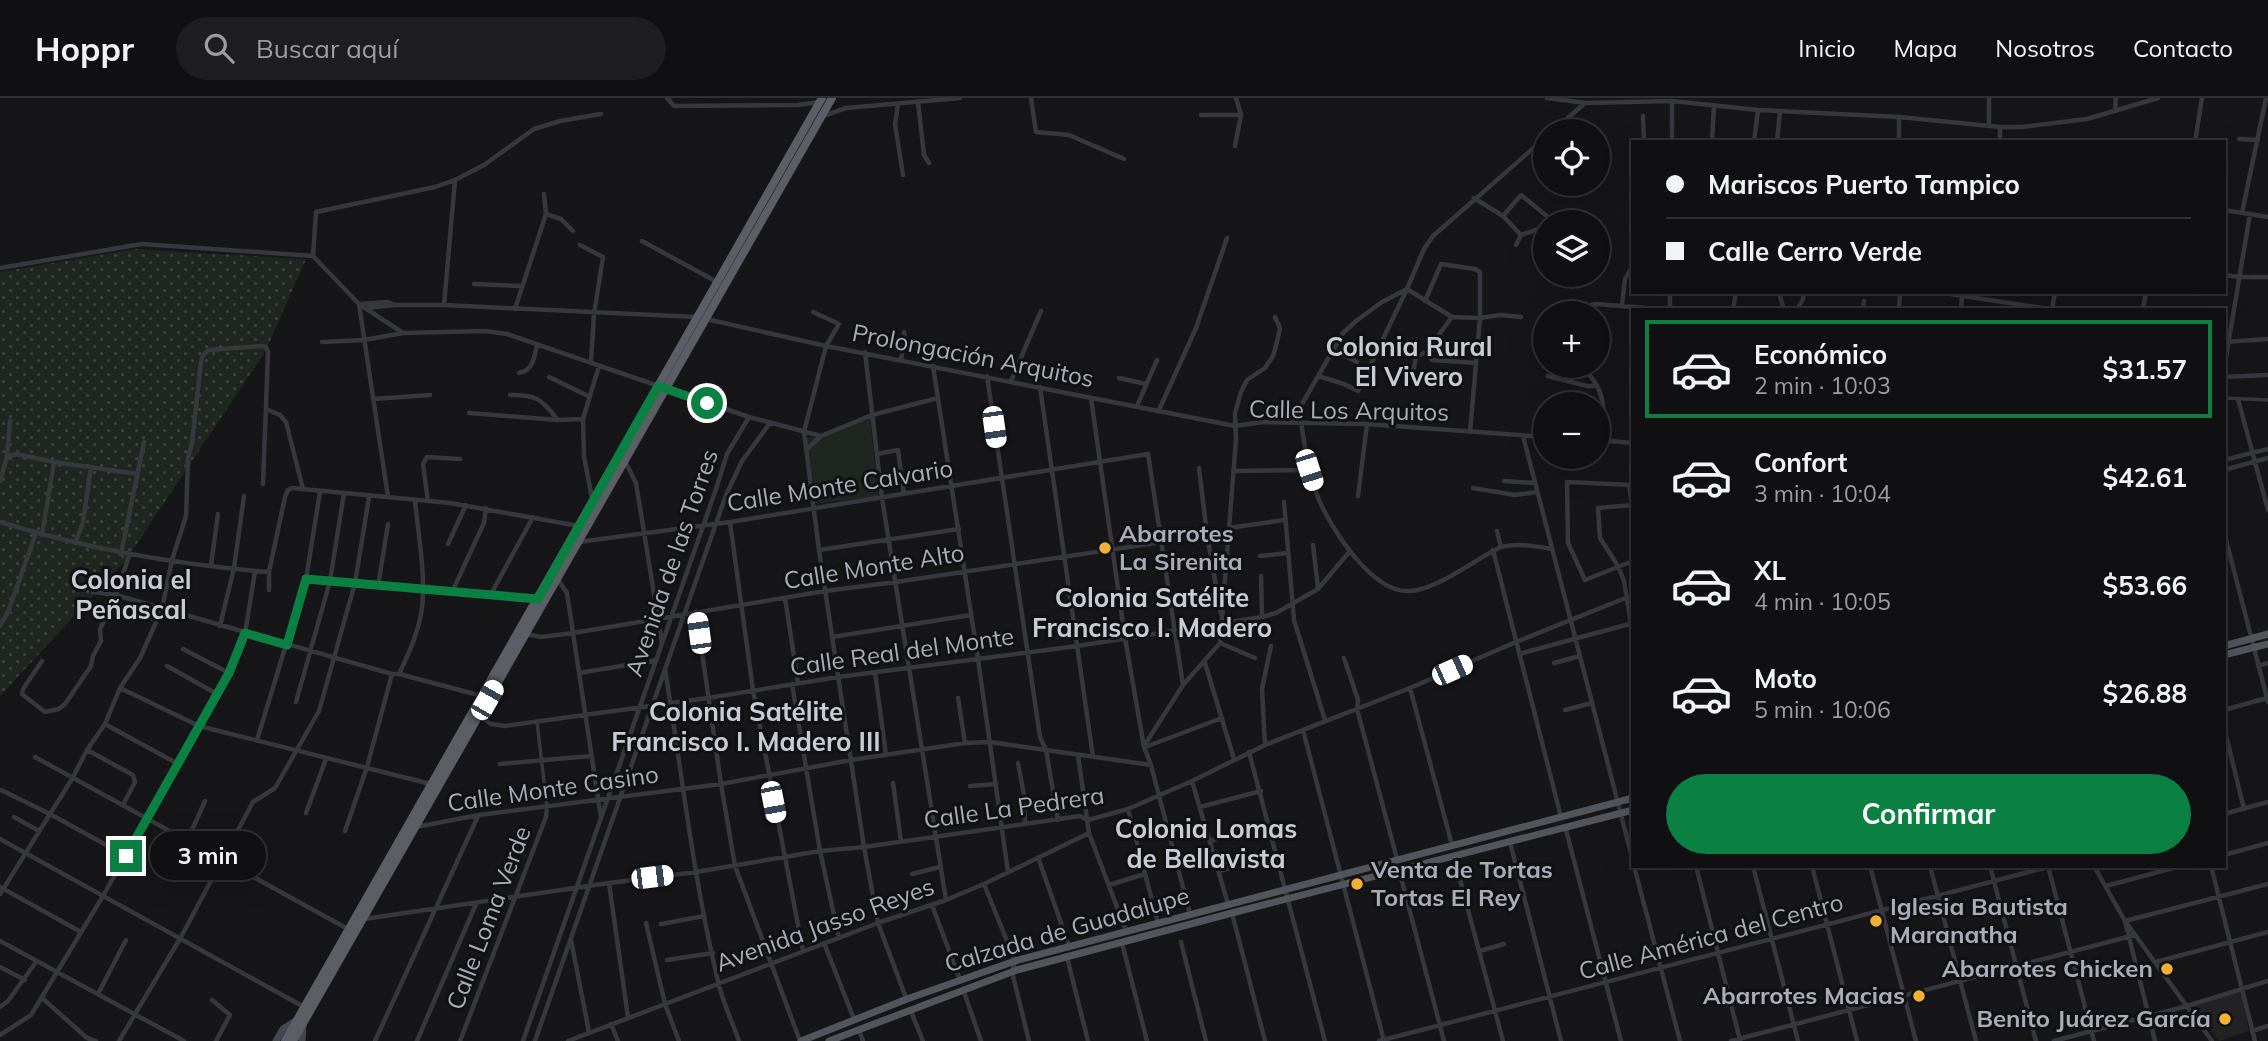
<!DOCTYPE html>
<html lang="es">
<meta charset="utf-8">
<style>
body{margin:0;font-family:Mulish,sans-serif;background:#1e1e20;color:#f1f3f6;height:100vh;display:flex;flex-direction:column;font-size:26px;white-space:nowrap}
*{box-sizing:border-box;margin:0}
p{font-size:23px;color:#9c9d9f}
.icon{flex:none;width:38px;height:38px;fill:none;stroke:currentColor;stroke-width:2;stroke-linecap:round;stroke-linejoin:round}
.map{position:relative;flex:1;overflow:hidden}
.side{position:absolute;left:1631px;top:210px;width:595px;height:560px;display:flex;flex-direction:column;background:#101012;border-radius:0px;box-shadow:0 7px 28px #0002,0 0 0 2px #303032}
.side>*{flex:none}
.top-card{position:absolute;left:1631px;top:42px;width:595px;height:154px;border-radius:0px;box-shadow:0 7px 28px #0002,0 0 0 2px #303032;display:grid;align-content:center;height:154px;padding:0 35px;background:#101012}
.fabs{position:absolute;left:1533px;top:21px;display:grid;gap:14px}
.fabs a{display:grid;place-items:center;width:77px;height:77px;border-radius:50%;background:#101012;box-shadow:0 7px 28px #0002,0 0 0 2px #303032;font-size:35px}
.end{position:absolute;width:32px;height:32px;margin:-16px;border:9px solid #0b8043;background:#fff;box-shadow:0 0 0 4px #fff}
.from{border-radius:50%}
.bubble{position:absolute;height:49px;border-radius:24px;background:#101012;box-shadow:0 7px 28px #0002,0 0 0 2px #303032;font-size:23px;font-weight:700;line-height:49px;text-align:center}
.car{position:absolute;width:21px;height:42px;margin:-21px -10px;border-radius:9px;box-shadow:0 0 5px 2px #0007;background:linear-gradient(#fff 24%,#345 0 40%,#fff 0 76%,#345 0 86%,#fff 0)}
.top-card b{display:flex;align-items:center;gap:24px;height:66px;font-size:26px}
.top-card b+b{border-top:2px solid #303032}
.top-card i{width:18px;height:18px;background:#f1f3f6}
ul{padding:12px 0 0;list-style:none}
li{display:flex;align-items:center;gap:21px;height:98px;margin:0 14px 10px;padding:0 21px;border:4px solid transparent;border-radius:0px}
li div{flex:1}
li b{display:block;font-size:26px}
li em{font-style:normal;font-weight:700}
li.current{border-color:#0b8043}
li>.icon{width:63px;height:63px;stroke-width:1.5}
.button{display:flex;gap:14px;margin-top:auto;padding:14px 35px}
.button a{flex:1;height:80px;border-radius:42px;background:#0b8043;color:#fff;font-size:28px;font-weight:700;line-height:80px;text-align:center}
header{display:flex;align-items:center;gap:42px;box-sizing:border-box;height:98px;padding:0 35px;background:#101012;border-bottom:2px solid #303032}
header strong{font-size:33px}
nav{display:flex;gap:38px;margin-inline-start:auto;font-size:24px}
.search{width:490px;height:63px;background:#1e1e20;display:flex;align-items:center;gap:18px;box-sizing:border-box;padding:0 24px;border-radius:38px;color:#9c9d9f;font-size:26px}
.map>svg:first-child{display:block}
.built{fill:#222225}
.green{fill:#1e261f}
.park{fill:url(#park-dots)}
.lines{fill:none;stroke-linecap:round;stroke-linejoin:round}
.pedestrian{stroke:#37383d;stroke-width:3.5}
.minor{stroke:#37383d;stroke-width:4.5}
.secondary{stroke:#45474d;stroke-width:7}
.primary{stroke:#53555c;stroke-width:7}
.trunk{stroke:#5b5e65;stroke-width:8}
.route{stroke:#0b8043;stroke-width:9}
.poi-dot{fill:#f2b134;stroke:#111113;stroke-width:2.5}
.labels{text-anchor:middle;stroke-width:6;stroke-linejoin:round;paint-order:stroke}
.street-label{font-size:24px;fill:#a8adb8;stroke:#111113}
.poi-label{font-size:24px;font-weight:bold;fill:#a8adb8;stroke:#111113;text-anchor:start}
.neighbourhood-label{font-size:26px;font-weight:bold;fill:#c9ccd4;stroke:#111113}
</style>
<header>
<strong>Hoppr</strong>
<div class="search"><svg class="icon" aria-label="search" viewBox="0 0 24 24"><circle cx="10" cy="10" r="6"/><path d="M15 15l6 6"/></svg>Buscar aquí</div>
<nav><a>Inicio</a><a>Mapa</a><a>Nosotros</a><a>Contacto</a></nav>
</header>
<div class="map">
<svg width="2268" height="943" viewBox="0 0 2268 943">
<defs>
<pattern id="park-dots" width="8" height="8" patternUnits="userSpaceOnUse" patternTransform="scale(1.75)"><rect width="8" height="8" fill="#1e261f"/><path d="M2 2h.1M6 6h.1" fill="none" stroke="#3c433d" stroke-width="1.8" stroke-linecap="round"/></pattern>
</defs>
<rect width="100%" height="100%" fill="#161618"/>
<path class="built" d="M2241 893 2249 933 2219 943 2193 908Z"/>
<path class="green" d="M870 321 879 398 816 406 806 340 818 339 840 329Z"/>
<path class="park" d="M135 151 306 161 265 254 126 462 0 598V174Z"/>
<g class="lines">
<path class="pedestrian" d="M2224 300 2268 302
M537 624 547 709"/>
<path class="minor" d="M667 0 674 8 798 7 819 4
M1031 0 1036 34 1069 37 1124 61
M1547 0 1586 5 1672 3 1758 12 1899 19 2000 29H2022L2087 21 2158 0
M918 4 924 57 929 65
M898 6 895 26 903 77
M2115 13 2116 0
M1201 17H1241
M823 18 846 10 960 0
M1643 18 1644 44
M1899 19V44
M1989 27V0
M2000 29V44
M1553 33 1585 5
M2239 41 2258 42
M1672 44V3
M1712 44 1714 7
M1754 44 1758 12
M1777 44 1780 13
M2195 44 2202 0
M1235 48 1241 17 1236 0
M2224 66 2225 59
M1474 100 1503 118 1521 137
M2224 112 2268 119
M2242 115 2266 0
M546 116 561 121 573 133
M1503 118 1521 97 1554 124
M642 143 717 184
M580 147 603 159 594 216 591 264
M1516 147 1521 137 1545 129
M313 158 316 114 435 89 455 82 484 67 534 31 560 23 601 16
M0 170 142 146 313 158 359 206 403 235 485 233 507 236 749 319 821 338
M2224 177 2239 179H2268
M474 186 522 188
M1779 194 1783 209 1789 212
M1950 196 2056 212
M1425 203 1441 166 1475 171 1480 174V220L1470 334
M444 207 455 82
M1622 207 1625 181 1633 167
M366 210 395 207H444L696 219
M515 211 546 116 544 96
M2052 211 2055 194
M1670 212V194
M1733 212 1736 194
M1797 212 1803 201 1804 194
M1863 212 1864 203
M1899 212 1900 194
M1961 212 1962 197
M2143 212 2146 194
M813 214 839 226 826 248 804 334 819 452 864 749 878 825 906 900
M1557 215 1596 206 1671 212
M706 221 826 248 1235 328 1263 324 1367 326 1545 339
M322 244 364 242 403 235
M2224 244 2268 241
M1333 252 1357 264
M865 254 882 400 946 802
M1426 254 1432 262 1476 265
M901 261 905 242 904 234
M933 268 978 561 1008 774
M1583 268C1587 274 1592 280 1596 286 1606 302 1604 324 1602 342
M2224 271 2250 116
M1413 274 1416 259 1426 254 1452 219
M519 275C533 272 534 261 537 247
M987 278 1040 639 1046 652 1058 722
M1318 278 1344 286 1358 293 1407 191 1452 219 1480 220 1500 217 1521 219
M1548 278 1587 288H1597
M549 279 590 299
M2224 279 2268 277
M1119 280 1146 286
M1011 283 1041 213
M1040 289 1093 659
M510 297C537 297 540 300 557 321
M1091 300 1125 540 1144 649 1151 667 1190 816
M373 301 430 297
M2238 301 2268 412
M1137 308 1157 262
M266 311 280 317 286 324 303 391
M1159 312 1196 230 1227 140
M469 315 557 322 583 321
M1301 324C1305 350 1309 378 1319 402 1332 432 1373 496 1410 493 1437 492 1475 461 1501 449 1518 445 1535 448 1552 451
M1291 325 1343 235 1356 223 1382 204 1407 191 1424 151 1433 138 1545 40
M1523 338 1633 763
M1598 342 1633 345
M806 352 821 338 872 317 938 300
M877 356 898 352 904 396
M7 359 16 356 54 364 138 376
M2224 362 2268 351
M625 363 636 385 662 545
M1199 370 1207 437 1221 516
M2224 372 2268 360
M1233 373 1309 372
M0 383 7 359 10 323
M1504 383 1535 385
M1629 387 1632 407
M1633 387 1567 384 1568 445 1585 482 1633 463
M1473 390 1515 397 1537 394
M1358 398 1367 326
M388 399 359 206 388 204 395 207
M592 400 584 359 583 321 599 268
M428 403 423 366 427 359 460 361
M1284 404 1294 522 1325 622
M1633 407 1598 410 1600 440 1618 468 1624 483 1633 538
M0 424C87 451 178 467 269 474
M730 424 753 592 803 853
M1229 430 1284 422
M1497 433 1501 449
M2224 434 2268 604
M42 437 54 364
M578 444 730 424 1148 356 1183 587
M75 445 83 425 91 369
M448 446 466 407
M1313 447 1318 490
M819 452 959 431
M1493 452 1561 719
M121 456 144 344
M1260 458 1288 455
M211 467 218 416
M1261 478 1262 519
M557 480 567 495 601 720
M306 481 537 501
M378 488 388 426
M269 492V474L285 399 288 392 292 390 450 405 579 428
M93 494 116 497 392 576H399L482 598
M452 494 484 425 486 410
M491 496 533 419
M785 500 798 585
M696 513 721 686 735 768 800 943
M0 528 8 514 36 435
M220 528 234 470 244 398
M526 536 541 539 573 535 825 493 896 484 1229 434
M832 539 971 517
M1220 545 1255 560
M183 551 229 575
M1519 556 1633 525
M1344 560 1358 602 1357 611 1397 761
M42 563 23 591 22 596 45 614 59 611 65 606 91 568 93 558 101 543 100 531 116 497 129 458
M1205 565 1234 661
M1554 565 1580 558
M167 568 217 596
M2258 568 2268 565
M665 571C682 675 693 780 718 883 722 903 732 923 739 943
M579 575 657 562
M875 575 886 657
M399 576C409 555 419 533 422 510 426 476 418 436 415 402
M792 586 820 753 839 840
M120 590 199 628 431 686
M1410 590 1452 747
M958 600 965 645
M296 604 330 483 344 395
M1565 612 1592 605
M2224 612 2267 600
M479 618 491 626 505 628 708 600 838 579 1077 548 1262 519 1276 515 1318 491 1350 453
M105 626 178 666
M2224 629 2244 711
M1303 632 1384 943
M257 642 306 481 320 394
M1265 647 1262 591 1271 548
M1144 648 1183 587 1220 545 1236 342 1235 315 1241 294 1247 282 1265 270 1273 258 1276 248 1280 230 1275 219
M1145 649 1222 620
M87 652 133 677 135 684 123 707
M1249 654 1325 943
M1078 657 1089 735 1126 833
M35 659 348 831
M1018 665 1024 697 1025 726
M500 666 591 658
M1192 683 1228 806
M893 685 901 743
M970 688 996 686
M1 692 50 716 126 758
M1200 709 1261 693
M1128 711 1158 825
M306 715 326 661
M2224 716 2268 704
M14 719 39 733
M1565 728 1621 943
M416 729 479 717 721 686 851 662 965 645 990 644 1151 667
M345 733 367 669 392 576
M0 741 304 909
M187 743 205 703
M1210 743 1269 726
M1510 744 1561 943
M2224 757 2268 745
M1038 759 1069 848
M1454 759 1503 943
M1634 768 1680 943
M1696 768 1740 942
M1753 768 1798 943
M1812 768 1857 943
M1870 768 1916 943
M1930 768 1976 943
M1990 768 2036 943
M2048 768 2094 943
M2094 768 2125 823 2212 943
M2211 768 2255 943
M1399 772 1444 943
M1219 773 1260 762
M912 776 940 769
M609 785 628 919
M984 786 1015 863 1012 874 1029 943
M1109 787 1145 776
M2106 788 2181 768
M0 789 81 834
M0 796 72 681 87 652 105 626 120 590 140 560 162 511 172 462 186 418 188 360 192 345 201 264 203 257 209 252 261 248 266 249 268 254 263 386
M932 807 960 882
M1232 815 1265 943
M364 821 609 785 696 774 820 753 864 749 1080 718 1088 722 1128 711 1192 683 1265 647 1410 590 1516 544 1633 497
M646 825 665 906 679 943
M661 826 704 818
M571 842 589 934
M0 843 184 943
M1181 844 1206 943
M824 845 854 921
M1122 845 1147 943
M1480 853 1504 846
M1067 859 1088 943
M667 862 713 855
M2156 864 2268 834
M0 869 25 882
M963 891 981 943
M98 896 126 842
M42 900 87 940 96 943
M212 902 230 917 216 943
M0 909 8 903 36 864
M910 911 923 943
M611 926 618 943
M859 932 863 943
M2252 933 2268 928
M0 937 31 917 103 798 229 575 244 542 255 473
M119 943 181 839 253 704 275 690 319 613 355 485 369 399
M375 943 478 718
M417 943 476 806
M460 943 546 719 547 709
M523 943 716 391 727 356 749 319
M535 943 726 397 742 363 770 325
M568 943 878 825 946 802 984 786 1089 735
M1379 943 2052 768
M1731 943 2135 837
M2054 943 2187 908 2268 883
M2155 943 2125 823 2268 786"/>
<path class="secondary" d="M276 943 283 931 297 922
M302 943 303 926"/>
<path class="primary" d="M2224 548 2268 536
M2224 557 2268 546
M801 943 907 901 1015 863 1633 700
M829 943 1017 872 1232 815 1633 712"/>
<path class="trunk" d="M285 943 822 0
M293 943 832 0"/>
</g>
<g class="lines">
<path class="route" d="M126 758 229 575 245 535 287 547 306 481 538 501 658 288 707 305"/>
</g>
<g class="poi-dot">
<circle cx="1105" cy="450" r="7"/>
<circle cx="1357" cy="786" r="7"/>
<circle cx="1876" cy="823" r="7"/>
<circle cx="2167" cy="871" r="7"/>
<circle cx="1919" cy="898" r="7"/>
<circle cx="2225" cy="921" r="7"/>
</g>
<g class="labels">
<g class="street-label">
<text transform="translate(973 258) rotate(11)" y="8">Prolongación Arquitos</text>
<text transform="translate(1349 313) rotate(1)" y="8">Calle Los Arquitos</text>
<text transform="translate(840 388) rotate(-9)" y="8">Calle Monte Calvario</text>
<text transform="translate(672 465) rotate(-71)" y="8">Avenida de las Torres</text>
<text transform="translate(874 469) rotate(-9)" y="8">Calle Monte Alto</text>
<text transform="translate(902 554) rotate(-8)" y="8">Calle Real del Monte</text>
<text transform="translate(553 691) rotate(-8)" y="8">Calle Monte Casino</text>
<text transform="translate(1014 710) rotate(-8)" y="8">Calle La Pedrera</text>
<text transform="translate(489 820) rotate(-69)" y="8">Calle Loma Verde</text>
<text transform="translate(825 827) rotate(-20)" y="8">Avenida Jasso Reyes</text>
<text transform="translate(1067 832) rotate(-16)" y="8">Calzada de Guadalupe</text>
<text transform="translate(1711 839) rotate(-15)" y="8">Calle América del Centro</text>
</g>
<g class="poi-label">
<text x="1119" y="444">Abarrotes<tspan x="1119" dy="28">La Sirenita</tspan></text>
<text x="1371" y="780">Venta de Tortas<tspan x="1371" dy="28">Tortas El Rey</tspan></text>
<text x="1890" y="817">Iglesia Bautista<tspan x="1890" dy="28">Maranatha</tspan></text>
<text x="2153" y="879" text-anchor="end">Abarrotes Chicken</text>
<text x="1905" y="906" text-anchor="end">Abarrotes Macias</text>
<text x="2211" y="929" text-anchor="end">Benito Juárez García</text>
</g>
<g class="neighbourhood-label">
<text x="1409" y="258">Colonia Rural<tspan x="1409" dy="30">El Vivero</tspan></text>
<text x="131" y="491">Colonia el<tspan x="131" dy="30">Peñascal</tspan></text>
<text x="1152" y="509">Colonia Satélite<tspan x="1152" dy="30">Francisco I. Madero</tspan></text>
<text x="746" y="623">Colonia Satélite<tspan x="746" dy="30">Francisco I. Madero III</tspan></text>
<text x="1206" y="740">Colonia Lomas<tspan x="1206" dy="30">de Bellavista</tspan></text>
</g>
</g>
</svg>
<div class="fabs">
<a><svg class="icon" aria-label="locate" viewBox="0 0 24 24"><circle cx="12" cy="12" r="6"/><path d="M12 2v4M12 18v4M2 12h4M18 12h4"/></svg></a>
<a><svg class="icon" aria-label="layers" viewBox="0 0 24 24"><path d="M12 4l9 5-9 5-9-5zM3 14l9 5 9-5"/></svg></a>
<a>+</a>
<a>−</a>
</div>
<i class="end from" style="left:707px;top:305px"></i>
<i class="end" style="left:126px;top:758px"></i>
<div class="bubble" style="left:150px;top:733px;width:116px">3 min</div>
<i class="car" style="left:994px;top:329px;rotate:172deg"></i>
<i class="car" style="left:1309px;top:372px;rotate:162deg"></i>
<i class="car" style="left:699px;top:535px;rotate:352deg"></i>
<i class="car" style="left:1452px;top:572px;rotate:66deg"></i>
<i class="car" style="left:487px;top:602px;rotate:30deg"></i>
<i class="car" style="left:773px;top:704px;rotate:169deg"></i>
<i class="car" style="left:652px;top:779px;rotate:83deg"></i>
<div class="top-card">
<b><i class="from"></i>Mariscos Puerto Tampico</b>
<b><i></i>Calle Cerro Verde</b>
</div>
<section class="side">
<ul>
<li class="current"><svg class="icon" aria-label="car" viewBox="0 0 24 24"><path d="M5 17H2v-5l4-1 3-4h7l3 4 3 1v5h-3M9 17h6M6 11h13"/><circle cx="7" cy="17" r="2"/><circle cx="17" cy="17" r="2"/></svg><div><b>Económico</b><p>2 min · 10:03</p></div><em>$31.57</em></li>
<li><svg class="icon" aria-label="car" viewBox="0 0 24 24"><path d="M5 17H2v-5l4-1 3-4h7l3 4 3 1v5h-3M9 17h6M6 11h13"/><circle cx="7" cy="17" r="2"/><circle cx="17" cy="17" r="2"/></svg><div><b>Confort</b><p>3 min · 10:04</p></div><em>$42.61</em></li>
<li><svg class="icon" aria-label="car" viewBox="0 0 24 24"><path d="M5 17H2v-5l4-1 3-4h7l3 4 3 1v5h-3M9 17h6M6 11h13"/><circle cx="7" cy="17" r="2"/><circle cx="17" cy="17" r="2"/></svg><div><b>XL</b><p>4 min · 10:05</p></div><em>$53.66</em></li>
<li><svg class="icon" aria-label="car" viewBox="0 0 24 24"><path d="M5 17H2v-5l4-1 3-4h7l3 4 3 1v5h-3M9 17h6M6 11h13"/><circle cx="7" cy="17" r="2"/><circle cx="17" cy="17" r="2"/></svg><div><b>Moto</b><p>5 min · 10:06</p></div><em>$26.88</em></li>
</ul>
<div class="button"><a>Confirmar</a></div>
</section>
</div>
